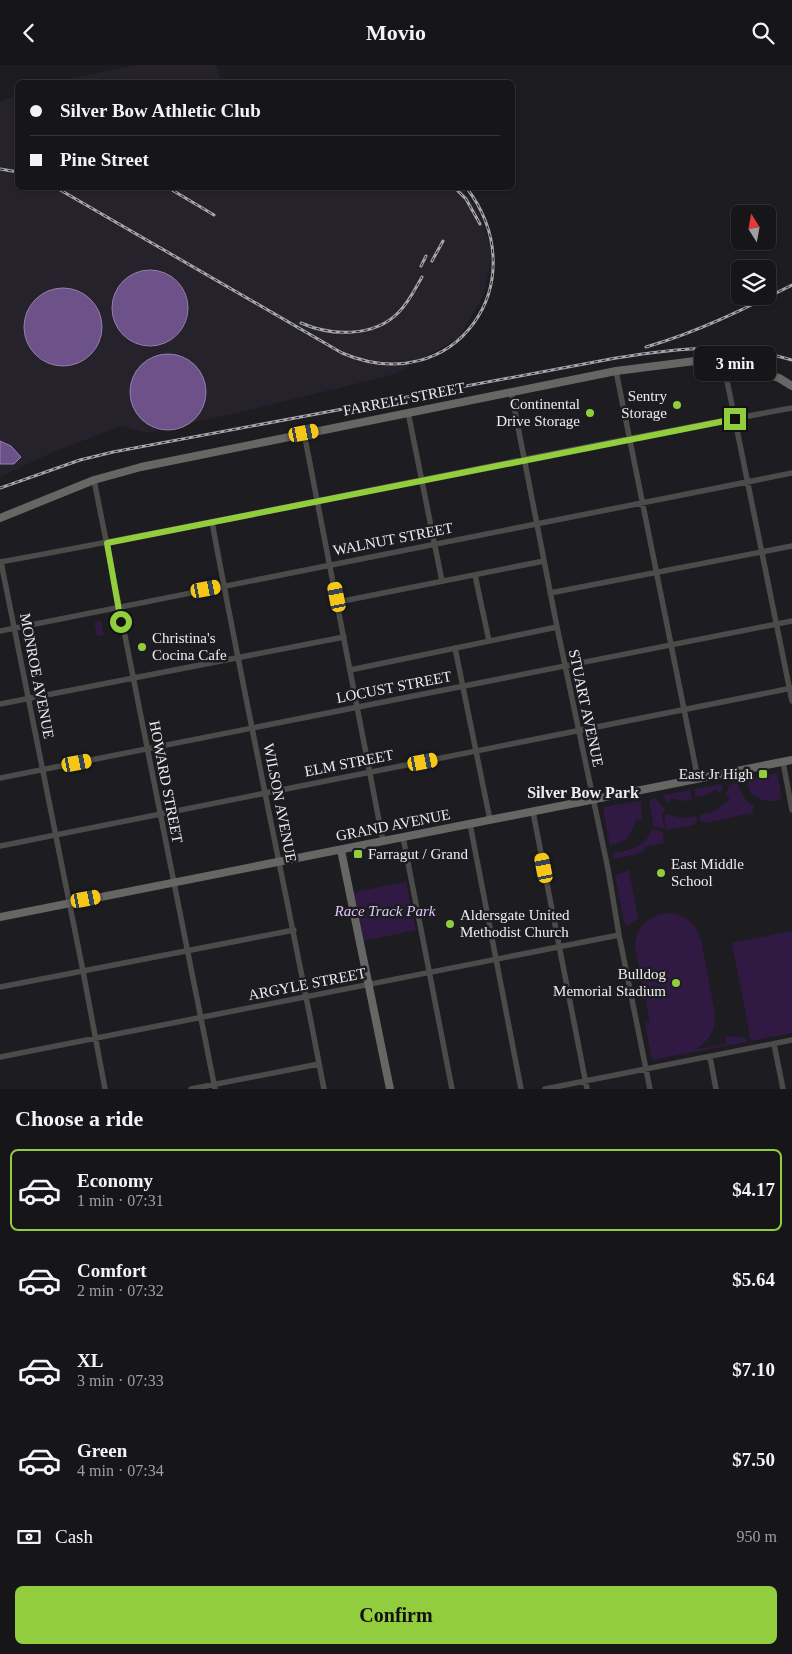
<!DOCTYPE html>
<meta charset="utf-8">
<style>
body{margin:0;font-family:Georgia,serif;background:#1f1e21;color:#f1f3f6;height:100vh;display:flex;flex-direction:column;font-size:19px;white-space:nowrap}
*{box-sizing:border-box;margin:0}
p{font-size:16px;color:#9e9fa2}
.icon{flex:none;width:28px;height:28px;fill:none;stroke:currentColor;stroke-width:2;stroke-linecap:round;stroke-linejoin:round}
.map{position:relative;height:1024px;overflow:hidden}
.details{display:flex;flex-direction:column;background:#161518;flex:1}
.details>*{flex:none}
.guide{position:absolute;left:15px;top:15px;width:500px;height:110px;border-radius:8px;box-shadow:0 1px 4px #0004,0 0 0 1px #353437;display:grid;align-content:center;height:110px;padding:0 15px;background:#161518}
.needle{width:32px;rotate:349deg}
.buttons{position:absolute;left:731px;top:140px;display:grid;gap:10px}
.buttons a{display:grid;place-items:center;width:45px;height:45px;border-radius:8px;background:#161518;box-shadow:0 1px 4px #0004,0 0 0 1px #353437;font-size:25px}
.end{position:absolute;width:22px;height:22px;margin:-11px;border:6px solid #92cd3e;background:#111;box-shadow:0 0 0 2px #111}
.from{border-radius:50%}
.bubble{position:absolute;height:35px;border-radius:8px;background:#161518;box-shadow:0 1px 4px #0004,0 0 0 1px #353437;font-size:16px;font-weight:700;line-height:35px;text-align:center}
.car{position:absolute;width:15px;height:30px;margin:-15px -8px;border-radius:6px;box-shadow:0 0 4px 1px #0007;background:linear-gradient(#f5c518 24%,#345 0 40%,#f5c518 0 76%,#345 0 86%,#f5c518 0)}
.guide b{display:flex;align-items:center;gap:18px;height:48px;font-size:19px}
.guide b+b{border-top:1px solid #353437}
.guide i{width:12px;height:12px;background:#f1f3f6}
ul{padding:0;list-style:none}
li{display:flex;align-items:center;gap:15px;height:82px;margin:0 10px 8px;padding:0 5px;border:2px solid transparent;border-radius:8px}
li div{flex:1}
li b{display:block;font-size:19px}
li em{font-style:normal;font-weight:700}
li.active{border-color:#92cd3e}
li>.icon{width:45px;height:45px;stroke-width:1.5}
h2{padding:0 15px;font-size:22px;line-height:60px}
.pay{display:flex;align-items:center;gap:12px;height:55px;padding:0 15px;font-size:19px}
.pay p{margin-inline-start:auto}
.cta{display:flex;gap:10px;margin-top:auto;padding:10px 15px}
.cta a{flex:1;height:58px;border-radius:8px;background:#92cd3e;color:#111;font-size:20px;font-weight:700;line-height:58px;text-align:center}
header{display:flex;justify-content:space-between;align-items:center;height:65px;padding:0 15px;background:#161518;font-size:22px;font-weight:700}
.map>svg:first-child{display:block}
.built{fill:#26222b}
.green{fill:#301a43}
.water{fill:#6d528a;stroke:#9480a9}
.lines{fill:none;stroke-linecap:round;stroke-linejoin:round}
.street{stroke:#4b4c4a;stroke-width:5.5}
.secondary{stroke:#666764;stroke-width:8}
.rail-casing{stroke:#a6a5a9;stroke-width:3}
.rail{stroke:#1d1c20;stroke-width:1;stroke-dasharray:4;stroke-linecap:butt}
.route{stroke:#92cd3e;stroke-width:6}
.poi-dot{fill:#92cd3e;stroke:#1d1c20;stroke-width:2}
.labels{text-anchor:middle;stroke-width:5;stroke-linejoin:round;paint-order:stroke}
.poi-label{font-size:15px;fill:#eeedf0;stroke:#1d1c20;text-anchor:end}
.street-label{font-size:15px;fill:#eeedf0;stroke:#1d1c20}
.park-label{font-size:15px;font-style:italic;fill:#dfc8fa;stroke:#1d1c20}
.neighbourhood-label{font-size:16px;font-weight:bold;fill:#eeedf0;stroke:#1d1c20}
</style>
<header><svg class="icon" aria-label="back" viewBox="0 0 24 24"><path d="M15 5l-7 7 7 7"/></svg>Movio<svg class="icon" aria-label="search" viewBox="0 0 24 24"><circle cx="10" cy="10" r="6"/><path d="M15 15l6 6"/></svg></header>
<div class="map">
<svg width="792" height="1024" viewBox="0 0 792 1024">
<rect width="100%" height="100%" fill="#1d1c20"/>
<path class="built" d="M135 0H216L221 17H57Z
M17 29 18 122 462 123 478 145 493 189 483 231 459 273 395 309 258 343 148 368 121 361 51 388 0 412V37Z"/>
<path class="green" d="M101 556 104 570 97 571 94 557Z
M777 708 782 734C767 740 745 733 748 714Z
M738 718C741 728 745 736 754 741L752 748 705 758 700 755V750L711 748 728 736 730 734 726 730 729 720Z
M722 719V725L719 729 716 724 705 731 695 732V724Z
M690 725 692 734 683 736 671 733 669 738 666 736 663 730Z
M657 733 659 738 665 744 662 751 665 764H663L652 761 653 756 649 735Z
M641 736 642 755 636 754C635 763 630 767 626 775L610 781 603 742Z
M666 749 683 753 696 751 697 755 694 760 667 765 664 753Z
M652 764 663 767 664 778 644 782 645 785 637 789 613 794V788C630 785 645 783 652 764Z
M629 805 638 854 626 861 625 857H624L615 810Z
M406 817 416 865 364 876 354 827Z
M669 848C685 849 696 859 701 875L715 949C716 966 708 978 693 985L726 979 725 971 746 973 747 977 652 995 645 958 650 957 635 882C636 862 649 849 669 848Z
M792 866V968L751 976 732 878Z"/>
<path class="water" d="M112 243a38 38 0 1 1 76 0a38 38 0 1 1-76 0Z
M24 262a39 39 0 1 1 78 0a39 39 0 1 1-78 0Z
M130 327a38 38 0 1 1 76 0a38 38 0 1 1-76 0Z
M0 376 11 381 21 392 14 399H0Z"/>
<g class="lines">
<path class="street" d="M723 296 792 636
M616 306 698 714
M511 326 557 562 608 804 619 870 650 1024
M408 347 442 516
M304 368 383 776
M94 415 215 1024
M212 457C247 647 288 835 324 1024
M0 497C265 449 527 391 792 343
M1 497 83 906 105 1024
M475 510 489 576
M550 528 792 481
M338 537 544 496
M0 566 792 408
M455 583 490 755
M350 605 557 562
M0 639 344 572
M783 697 792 745
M0 713 792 556
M533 747 587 1024
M470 759 521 1024
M403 772 452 1024
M0 781 792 623
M0 922 294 865
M774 979 783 1024
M0 992 619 870
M710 992 716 1024
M191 1024 319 999
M545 1024 792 975"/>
<path class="secondary" d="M0 453 94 415 141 402 616 306 695 296H723L779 313 792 321
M341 785 390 1024
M0 852 792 695"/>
<g class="rail-casing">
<path id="rail" d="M228 16 233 18
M0 104 18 107
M55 122 342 288C454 336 539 217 466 122
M167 122 214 150
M454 122 466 134 480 159
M432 196 443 176
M421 201 426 191
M301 258C331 271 374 273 399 247 409 237 415 224 422 212
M646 282C698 267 744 244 792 220
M0 423 80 395 113 387 616 293C678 283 731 277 792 295"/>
</g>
<use href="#rail" class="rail"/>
</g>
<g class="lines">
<path class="route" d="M121 557 107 478 735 354"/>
</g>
<g class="poi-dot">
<circle cx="677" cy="340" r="5"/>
<circle cx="590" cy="348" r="5"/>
<circle cx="142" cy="582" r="5"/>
<rect x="758" y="704" width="10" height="10" rx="2.5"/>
<rect x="353" y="784" width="10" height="10" rx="2.5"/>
<circle cx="661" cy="808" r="5"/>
<circle cx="450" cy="859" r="5"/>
<circle cx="676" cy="918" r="5"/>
</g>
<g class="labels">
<g class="poi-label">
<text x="667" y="336">Sentry<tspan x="667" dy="17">Storage</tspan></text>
<text x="580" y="344">Continental<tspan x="580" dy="17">Drive Storage</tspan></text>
<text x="152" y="578" text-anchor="start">Christina's<tspan x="152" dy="17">Cocina Cafe</tspan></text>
<text x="753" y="714">East Jr High</text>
<text x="368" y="794" text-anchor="start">Farragut / Grand</text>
<text x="671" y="804" text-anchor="start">East Middle<tspan x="671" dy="17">School</tspan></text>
<text x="460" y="855" text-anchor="start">Aldersgate United<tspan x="460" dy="17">Methodist Church</tspan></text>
<text x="666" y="914">Bulldog<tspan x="666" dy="17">Memorial Stadium</tspan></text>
</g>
<g class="street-label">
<text transform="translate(404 334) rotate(-11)" y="5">FARRELL STREET</text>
<text transform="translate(393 474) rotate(-11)" y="5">WALNUT STREET</text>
<text transform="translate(37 611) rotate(79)" y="5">MONROE AVENUE</text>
<text transform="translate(394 622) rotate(-11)" y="5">LOCUST STREET</text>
<text transform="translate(586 643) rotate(78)" y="5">STUART AVENUE</text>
<text transform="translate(349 698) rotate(-11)" y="5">ELM STREET</text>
<text transform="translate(166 717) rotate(79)" y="5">HOWARD STREET</text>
<text transform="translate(280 738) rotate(79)" y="5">WILSON AVENUE</text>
<text transform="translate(393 760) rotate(-11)" y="5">GRAND AVENUE</text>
<text transform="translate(307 919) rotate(-11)" y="5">ARGYLE STREET</text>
</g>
<g class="park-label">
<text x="385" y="851">Race Track Park</text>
</g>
<g class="neighbourhood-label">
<text x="583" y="733">Silver Bow Park</text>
</g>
</g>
</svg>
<div class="buttons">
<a><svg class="needle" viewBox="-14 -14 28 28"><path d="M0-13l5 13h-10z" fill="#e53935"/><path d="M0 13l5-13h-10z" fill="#9e9fa2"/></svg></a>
<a><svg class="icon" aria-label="layers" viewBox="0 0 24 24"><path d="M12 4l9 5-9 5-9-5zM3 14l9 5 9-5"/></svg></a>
</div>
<i class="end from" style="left:121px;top:557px"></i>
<i class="end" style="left:735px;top:354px"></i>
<div class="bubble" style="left:694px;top:281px;width:82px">3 min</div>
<i class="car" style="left:304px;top:368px;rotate:79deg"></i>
<i class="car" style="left:206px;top:524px;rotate:79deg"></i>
<i class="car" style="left:337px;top:532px;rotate:349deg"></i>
<i class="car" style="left:423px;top:697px;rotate:79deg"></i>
<i class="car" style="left:77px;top:698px;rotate:79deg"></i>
<i class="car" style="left:544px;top:803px;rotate:349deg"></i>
<i class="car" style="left:86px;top:834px;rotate:79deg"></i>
<div class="guide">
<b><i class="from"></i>Silver Bow Athletic Club</b>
<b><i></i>Pine Street</b>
</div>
</div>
<section class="details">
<h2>Choose a ride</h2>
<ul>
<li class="active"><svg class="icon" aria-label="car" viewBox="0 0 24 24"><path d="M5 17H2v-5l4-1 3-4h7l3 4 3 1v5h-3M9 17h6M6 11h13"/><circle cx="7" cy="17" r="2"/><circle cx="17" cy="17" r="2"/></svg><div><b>Economy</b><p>1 min · 07:31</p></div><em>$4.17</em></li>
<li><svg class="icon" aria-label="car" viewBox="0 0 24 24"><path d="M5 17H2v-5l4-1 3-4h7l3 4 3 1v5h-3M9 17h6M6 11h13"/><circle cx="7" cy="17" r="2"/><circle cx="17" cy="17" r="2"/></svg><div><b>Comfort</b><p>2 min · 07:32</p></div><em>$5.64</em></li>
<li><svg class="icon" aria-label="car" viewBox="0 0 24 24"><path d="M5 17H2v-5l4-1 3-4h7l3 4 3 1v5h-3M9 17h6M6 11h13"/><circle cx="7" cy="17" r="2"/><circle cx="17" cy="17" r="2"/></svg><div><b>XL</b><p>3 min · 07:33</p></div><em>$7.10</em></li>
<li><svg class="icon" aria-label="car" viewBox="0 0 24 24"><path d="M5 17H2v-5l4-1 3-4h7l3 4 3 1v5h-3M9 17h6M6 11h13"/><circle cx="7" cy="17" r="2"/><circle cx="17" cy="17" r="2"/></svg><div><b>Green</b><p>4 min · 07:34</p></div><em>$7.50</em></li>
</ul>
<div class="pay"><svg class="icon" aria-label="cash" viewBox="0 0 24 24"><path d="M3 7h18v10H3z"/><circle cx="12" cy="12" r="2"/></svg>Cash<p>950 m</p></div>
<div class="cta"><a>Confirm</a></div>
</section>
